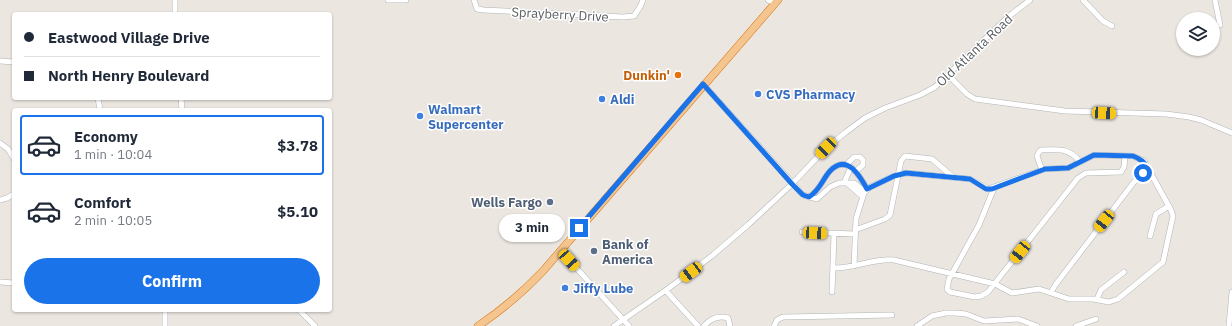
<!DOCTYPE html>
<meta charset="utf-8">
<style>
body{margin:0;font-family:"IBM Plex Sans",sans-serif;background:#f6f6f7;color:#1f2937;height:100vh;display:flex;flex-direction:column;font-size:15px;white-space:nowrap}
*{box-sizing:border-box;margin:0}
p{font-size:13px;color:#747a83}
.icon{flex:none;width:22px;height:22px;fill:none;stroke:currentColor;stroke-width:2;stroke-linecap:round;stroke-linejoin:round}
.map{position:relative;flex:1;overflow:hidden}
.side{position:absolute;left:12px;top:108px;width:320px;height:204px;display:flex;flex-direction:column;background:#fff;border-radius:4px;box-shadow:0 1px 3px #0004}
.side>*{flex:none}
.top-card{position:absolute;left:12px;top:12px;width:320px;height:88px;border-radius:4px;box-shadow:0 1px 3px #0004;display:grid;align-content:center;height:88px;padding:0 12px;background:#fff}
.buttons{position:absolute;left:1176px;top:12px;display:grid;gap:8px}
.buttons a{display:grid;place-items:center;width:44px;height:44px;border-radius:50%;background:#fff;box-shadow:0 1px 3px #0004;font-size:20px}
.end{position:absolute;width:18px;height:18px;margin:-9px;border:5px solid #1a73e8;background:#fff;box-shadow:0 0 0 2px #fff}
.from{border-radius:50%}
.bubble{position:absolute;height:28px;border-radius:14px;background:#fff;box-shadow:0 1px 3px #0004;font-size:13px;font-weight:800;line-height:28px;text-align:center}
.car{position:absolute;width:12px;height:24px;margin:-12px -6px;border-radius:5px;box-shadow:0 0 3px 1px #0007;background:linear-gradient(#f5c518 24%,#345 0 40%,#f5c518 0 76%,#345 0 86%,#f5c518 0)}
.top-card b{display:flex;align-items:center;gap:14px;height:38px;font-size:15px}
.top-card b+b{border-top:1px solid #e0e1e3}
.top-card i{width:10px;height:10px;background:#1f2937}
ul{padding:7px 0 0;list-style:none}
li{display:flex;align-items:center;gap:12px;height:60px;margin:0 8px 6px;padding:0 4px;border:2px solid transparent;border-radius:4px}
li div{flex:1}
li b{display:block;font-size:15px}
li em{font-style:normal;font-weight:800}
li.current{border-color:#1a73e8}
li>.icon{width:36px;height:36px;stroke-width:1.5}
.action{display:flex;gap:8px;margin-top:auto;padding:8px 12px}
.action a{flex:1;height:46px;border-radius:24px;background:#1a73e8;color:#fff;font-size:16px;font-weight:800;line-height:46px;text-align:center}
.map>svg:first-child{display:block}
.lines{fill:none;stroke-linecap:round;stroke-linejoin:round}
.minor-casing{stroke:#b1b4b7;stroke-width:6}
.highway-casing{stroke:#d97212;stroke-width:8}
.minor{stroke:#fff;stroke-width:5}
.highway{stroke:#f4c58e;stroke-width:7}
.route{stroke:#1a73e8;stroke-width:5}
.food-dot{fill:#e8710a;stroke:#fff;stroke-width:1.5}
.shop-dot{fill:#3f7fe0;stroke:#fff;stroke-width:1.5}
.service-dot{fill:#5c6f8a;stroke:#fff;stroke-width:1.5}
.labels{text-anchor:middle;stroke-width:3;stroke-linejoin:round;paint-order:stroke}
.street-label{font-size:13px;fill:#595d60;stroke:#fff}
.food-label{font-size:13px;font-weight:bold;fill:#c56008;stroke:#fff;text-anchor:end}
.shop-label{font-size:13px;font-weight:bold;fill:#366cbe;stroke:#fff;text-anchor:start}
.service-label{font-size:13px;font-weight:bold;fill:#4e5e75;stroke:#fff;text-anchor:end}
</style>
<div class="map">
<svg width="1232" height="326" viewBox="0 0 1232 326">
<rect width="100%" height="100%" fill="#ebe6e0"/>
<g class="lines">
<g class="minor-casing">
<path id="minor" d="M175 0V14
M388 0H406
M474 0 477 9 484 10 623 17 634 16 640 7 643 0
M768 0 775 3
M1083 0 1103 21 1112 26
M1215 0 1220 25
M0 61 14 62
M949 76 967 94 975 99 1065 111 1166 114 1189 117 1201 120 1232 133
M703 84 803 195 817 199 830 187 839 183H854L865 192
M98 98 100 110
M181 98 182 110
M0 143 8 149 14 159
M846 165 854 157H860L863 160V165L856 171
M1042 170 1037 156 1039 152 1041 150C1058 150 1069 147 1080 162
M844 183 851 167
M847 183 863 197
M994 188 979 225 949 279 947 289 950 292 975 297 981 296 988 292 1078 178 1086 173 1121 172 1124 167 1125 156
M809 197C820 190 822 180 830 171 847 153 860 176 867 189
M0 200 7 198 14 194
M855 230 885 219 890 215 901 161 905 156 932 159 953 177
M802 232 855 234
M1150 236 1156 214 1169 206
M560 250 629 326
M833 268C853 269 874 258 894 260L995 284 1012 293 1039 289 1069 299H1093L1109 302 1118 299 1163 262 1173 216 1171 210 1144 161 1133 156 1094 155 1068 168 1045 169 988 189 970 179 906 173 894 176 870 187 864 193 856 219 854 266
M0 282 14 283
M666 291 698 326
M832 292 834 234
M1051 292 1056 284 1134 182 1141 175 1149 169
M1097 299 1101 290 1124 272
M299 310 315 326
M165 326V310
M614 326 669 288 713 255 749 224 792 184 826 148 846 132 865 118 885 108 920 95 935 87 1008 17 1030 0
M704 326C710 319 718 315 728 318L730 326
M774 326 777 320 783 317 892 315
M917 326 932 316 946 313H955L966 314 984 321 1018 319 1037 326
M1076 326 1096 319
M1229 326 1232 292"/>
</g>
<g class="highway-casing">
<path id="highway" d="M478 326C502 310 523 292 543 271L778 0"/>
</g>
<use href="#minor" class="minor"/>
<use href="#highway" class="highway"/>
</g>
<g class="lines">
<path class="route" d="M579 228 703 84 792 184 803 195 809 197C820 190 822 180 830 171 847 153 860 176 867 189L894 176 906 173 970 179 986 189H992L1045 169 1068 168 1094 155 1133 156C1141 159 1144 162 1149 169L1143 173"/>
</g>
<circle class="food-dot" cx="678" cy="75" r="4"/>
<g class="shop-dot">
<circle cx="758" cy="94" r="4"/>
<circle cx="602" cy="99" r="4"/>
<circle cx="420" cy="116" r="4"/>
<circle cx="565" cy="288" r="4"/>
</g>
<g class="service-dot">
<circle cx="550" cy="202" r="4"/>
<circle cx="594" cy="251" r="4"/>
</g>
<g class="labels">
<g class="street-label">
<text transform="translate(560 14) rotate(3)" y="5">Sprayberry Drive</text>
<text transform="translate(974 50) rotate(-43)" y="5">Old Atlanta Road</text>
</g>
<g class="food-label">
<text x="670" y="80">Dunkin'</text>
</g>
<g class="shop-label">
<text x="766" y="99">CVS Pharmacy</text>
<text x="610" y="104">Aldi</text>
<text x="428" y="114">Walmart<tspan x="428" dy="15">Supercenter</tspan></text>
<text x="573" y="293">Jiffy Lube</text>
</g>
<g class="service-label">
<text x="542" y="207">Wells Fargo</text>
<text x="602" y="249" text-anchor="start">Bank of<tspan x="602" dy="15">America</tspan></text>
</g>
</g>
</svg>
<div class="buttons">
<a><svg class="icon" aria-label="layers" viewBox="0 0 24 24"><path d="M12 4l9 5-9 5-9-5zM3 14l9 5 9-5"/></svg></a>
</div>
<i class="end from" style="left:1143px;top:173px"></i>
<i class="end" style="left:579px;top:228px"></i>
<div class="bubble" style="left:499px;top:214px;width:66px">3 min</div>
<i class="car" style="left:1104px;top:113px;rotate:93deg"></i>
<i class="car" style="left:826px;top:148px;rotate:224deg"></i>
<i class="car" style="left:1104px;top:221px;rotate:218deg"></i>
<i class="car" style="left:815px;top:233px;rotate:93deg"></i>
<i class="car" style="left:1020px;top:252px;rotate:218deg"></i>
<i class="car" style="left:569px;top:260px;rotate:138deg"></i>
<i class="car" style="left:691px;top:272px;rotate:233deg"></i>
<div class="top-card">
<b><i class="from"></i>Eastwood Village Drive</b>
<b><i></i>North Henry Boulevard</b>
</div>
<section class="side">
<ul>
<li class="current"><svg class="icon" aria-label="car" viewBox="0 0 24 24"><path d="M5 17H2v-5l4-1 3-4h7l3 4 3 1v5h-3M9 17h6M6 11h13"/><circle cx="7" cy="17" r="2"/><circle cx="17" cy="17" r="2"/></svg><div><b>Economy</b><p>1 min · 10:04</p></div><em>$3.78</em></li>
<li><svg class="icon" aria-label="car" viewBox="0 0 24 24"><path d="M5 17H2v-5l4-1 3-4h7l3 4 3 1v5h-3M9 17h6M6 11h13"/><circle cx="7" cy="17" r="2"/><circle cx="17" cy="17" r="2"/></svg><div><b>Comfort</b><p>2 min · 10:05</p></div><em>$5.10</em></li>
</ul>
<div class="action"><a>Confirm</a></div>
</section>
</div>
